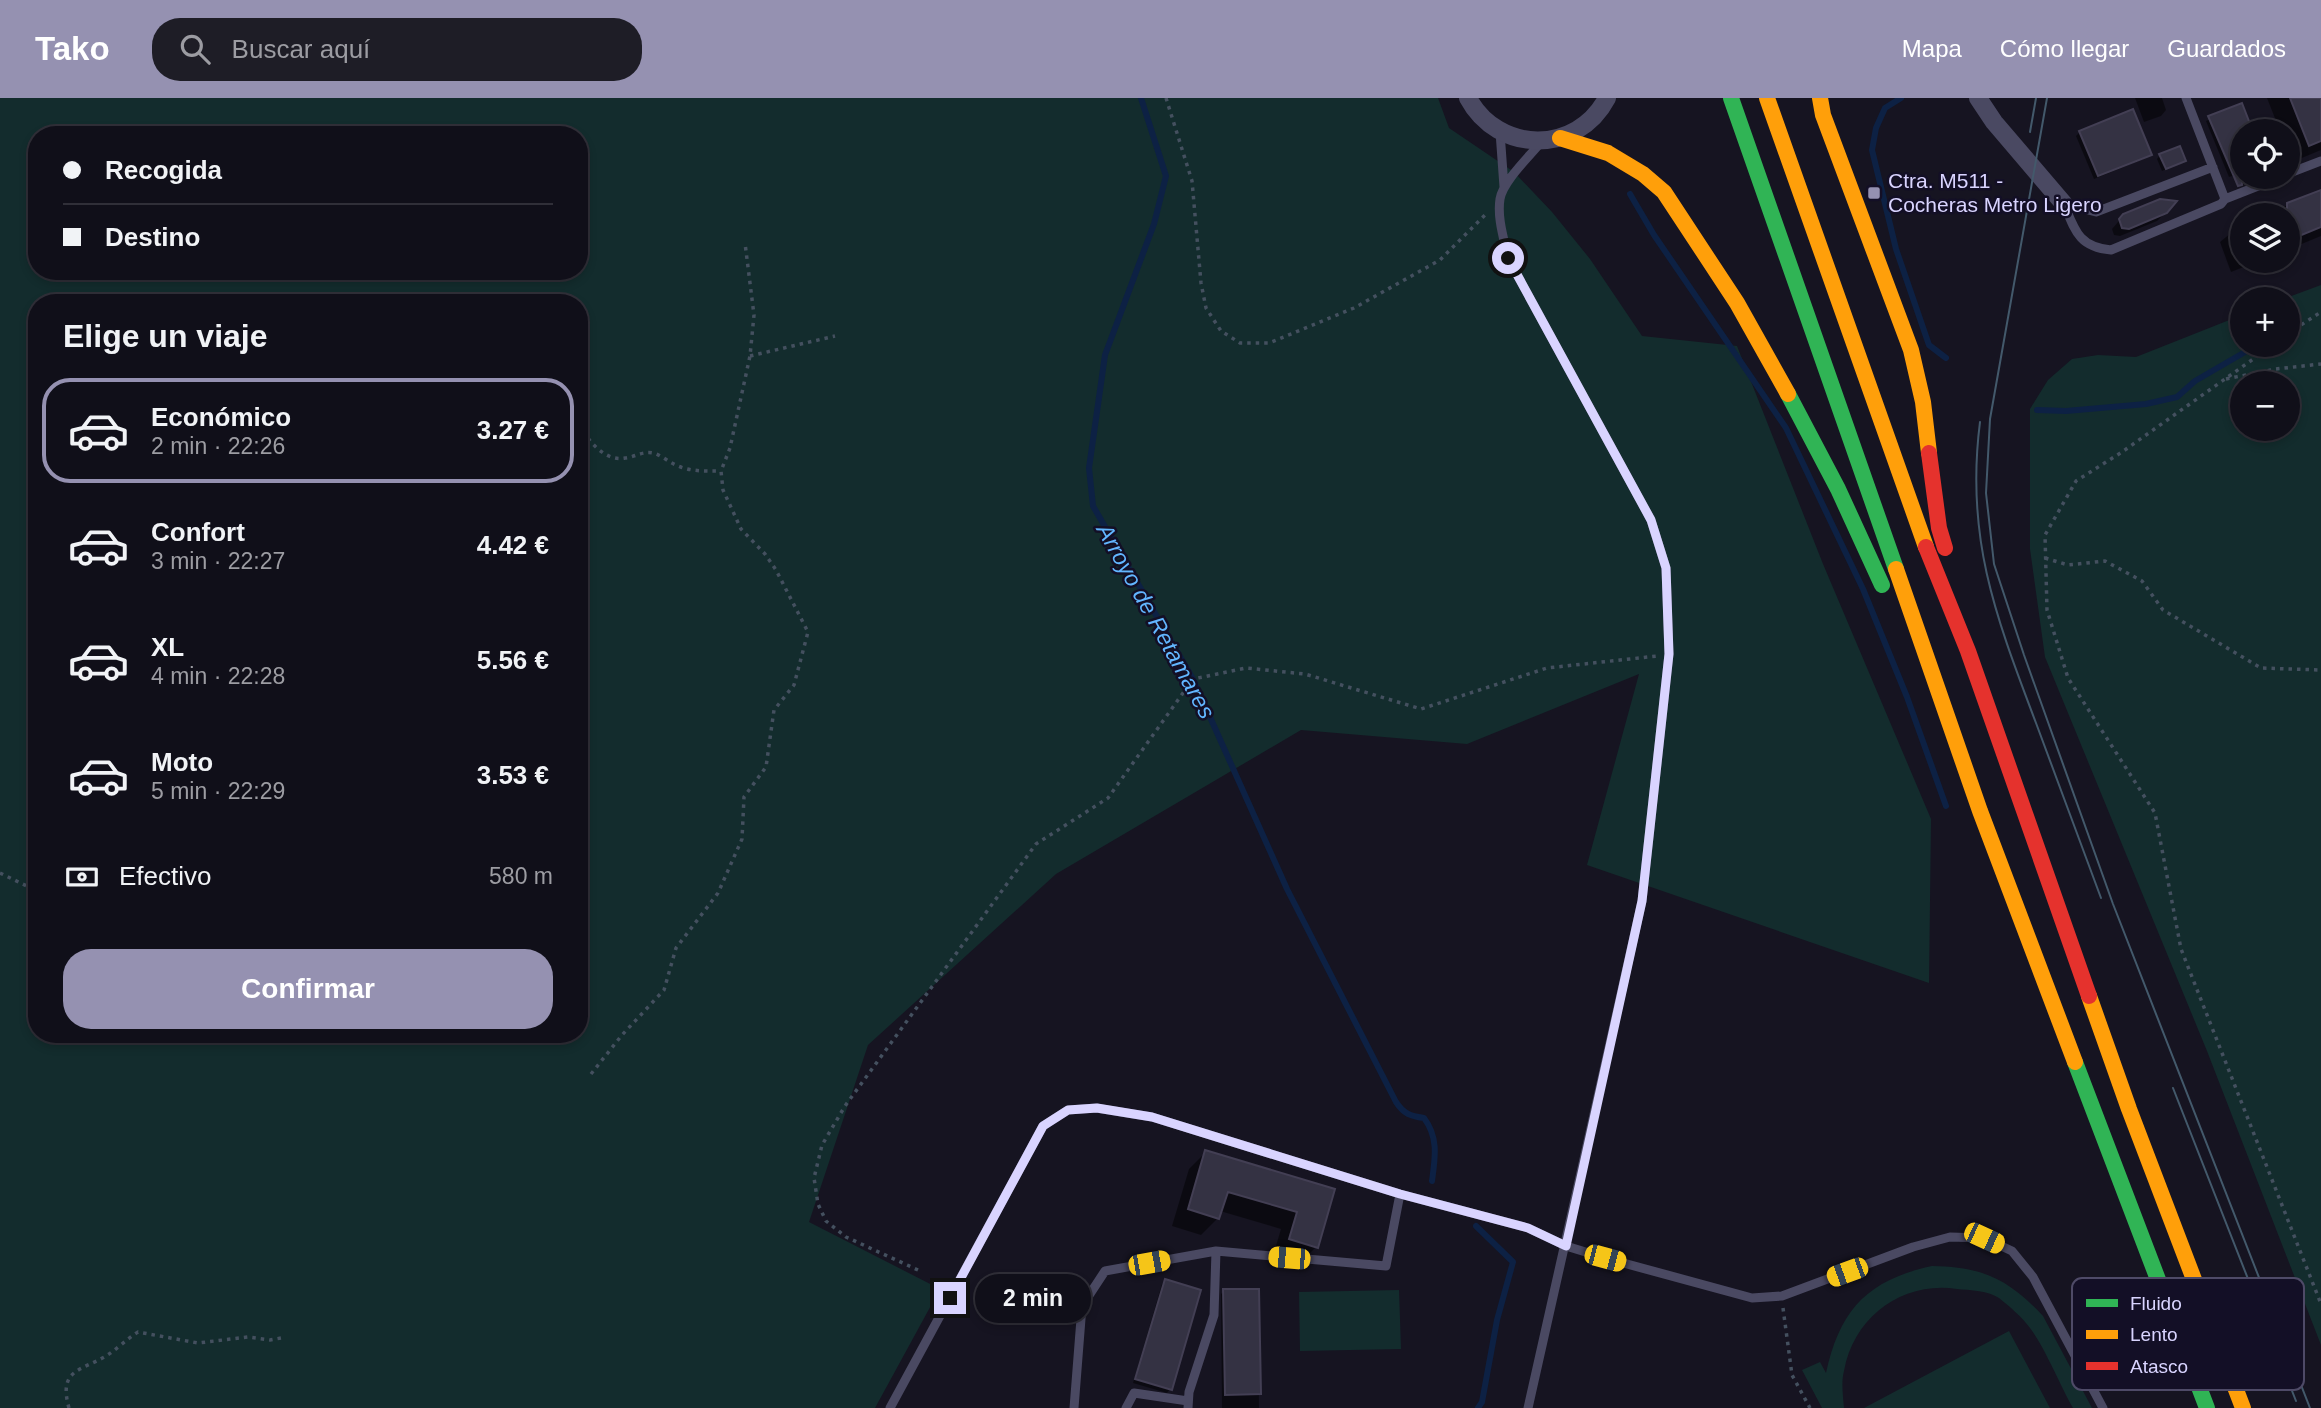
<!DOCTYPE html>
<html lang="es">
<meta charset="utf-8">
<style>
body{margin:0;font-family:Helvetica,sans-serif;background:#1e1d26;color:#f1f3f6;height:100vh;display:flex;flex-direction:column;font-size:26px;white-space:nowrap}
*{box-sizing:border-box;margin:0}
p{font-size:23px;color:#9c9ca2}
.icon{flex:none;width:38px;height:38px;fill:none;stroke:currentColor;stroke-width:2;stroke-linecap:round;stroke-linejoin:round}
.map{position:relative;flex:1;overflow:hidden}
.sheet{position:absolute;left:28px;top:196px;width:560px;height:749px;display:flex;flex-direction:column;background:#100f19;border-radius:28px;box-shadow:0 4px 10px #0003,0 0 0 2px #302f38}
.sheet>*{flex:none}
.hud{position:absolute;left:28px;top:28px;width:560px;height:154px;border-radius:28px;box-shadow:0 4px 10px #0003,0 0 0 2px #302f38;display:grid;align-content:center;height:154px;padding:0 35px;background:#100f19}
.buttons{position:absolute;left:2230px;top:21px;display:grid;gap:14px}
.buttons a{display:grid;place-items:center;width:70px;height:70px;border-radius:50%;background:#100f19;box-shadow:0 4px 10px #0003,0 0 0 2px #302f38;font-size:35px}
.end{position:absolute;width:32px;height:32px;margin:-16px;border:9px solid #d9d4ff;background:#111;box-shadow:0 0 0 4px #111}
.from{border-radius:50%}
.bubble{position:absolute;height:49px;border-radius:24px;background:#100f19;box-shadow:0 4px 10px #0003,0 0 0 2px #302f38;font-size:23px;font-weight:800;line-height:49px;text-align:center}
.car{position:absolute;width:21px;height:42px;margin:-21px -10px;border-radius:9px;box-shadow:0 0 5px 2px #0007;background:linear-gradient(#f5c518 24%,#345 0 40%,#f5c518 0 76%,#345 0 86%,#f5c518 0)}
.hud b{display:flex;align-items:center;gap:24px;height:66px;font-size:26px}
.hud b+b{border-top:2px solid #302f38}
.hud i{width:18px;height:18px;background:#f1f3f6}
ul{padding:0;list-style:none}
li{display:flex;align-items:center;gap:21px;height:105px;margin:0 14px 10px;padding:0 21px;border:4px solid transparent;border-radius:28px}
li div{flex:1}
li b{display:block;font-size:26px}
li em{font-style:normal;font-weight:800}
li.selected{border-color:#9591b1}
li>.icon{width:63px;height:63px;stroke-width:1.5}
h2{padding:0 35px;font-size:32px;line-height:84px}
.pay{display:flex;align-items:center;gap:18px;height:77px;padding:0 35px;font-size:26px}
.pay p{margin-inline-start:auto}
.cta{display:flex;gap:14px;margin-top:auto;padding:14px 35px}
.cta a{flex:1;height:80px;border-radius:28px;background:#9591b1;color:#fff;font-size:28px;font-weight:800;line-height:80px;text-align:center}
header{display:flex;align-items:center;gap:42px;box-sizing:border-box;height:98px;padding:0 35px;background:#9591b1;color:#fff}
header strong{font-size:33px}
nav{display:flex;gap:38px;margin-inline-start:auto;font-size:24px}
.search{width:490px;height:63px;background:#1e1d26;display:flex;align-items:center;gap:18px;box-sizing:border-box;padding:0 24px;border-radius:28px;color:#9c9ca2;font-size:26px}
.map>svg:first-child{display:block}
.green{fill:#132c2d;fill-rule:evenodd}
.shadow{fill:#0007}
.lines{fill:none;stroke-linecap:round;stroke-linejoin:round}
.stream{stroke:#0d2144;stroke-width:6}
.building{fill:#343243;stroke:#433f54;stroke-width:2}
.path{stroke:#44505f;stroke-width:3.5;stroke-dasharray:3.5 5;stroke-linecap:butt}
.lane{stroke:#4a4962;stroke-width:9}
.street{stroke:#4a4962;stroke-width:18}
.fast{stroke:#30b455;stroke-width:16}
.slow{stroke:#ff9f0a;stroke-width:16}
.jam{stroke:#e5322d;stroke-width:16}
.tram{stroke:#43596b;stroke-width:2}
.route{stroke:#d9d4ff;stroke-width:9}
.poi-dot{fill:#9591b1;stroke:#130f26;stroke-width:2.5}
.labels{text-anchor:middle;stroke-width:5;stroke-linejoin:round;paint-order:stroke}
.poi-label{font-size:21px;fill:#d9d4ff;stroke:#130f26;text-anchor:start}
.water-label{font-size:23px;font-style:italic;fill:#62b6ff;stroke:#130f26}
.key{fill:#130f26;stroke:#4e4a67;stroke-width:2}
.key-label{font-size:19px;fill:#d9d4ff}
</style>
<header>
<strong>Tako</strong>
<div class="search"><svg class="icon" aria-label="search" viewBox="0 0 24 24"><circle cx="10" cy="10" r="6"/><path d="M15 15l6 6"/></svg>Buscar aquí</div>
<nav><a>Mapa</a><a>Cómo llegar</a><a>Guardados</a></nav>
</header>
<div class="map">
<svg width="2321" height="1310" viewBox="0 0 2321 1310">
<rect width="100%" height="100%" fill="#161421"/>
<path class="green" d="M0 0H1438L1449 30 1514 74 1552 114 1590 161 1642 238 1737 248 1823 466 1931 721 1929 885 1587 767 1639 576 1467 646 1301 632 1056 776 868 947 809 1124 940 1191 875 1310H0ZM37 37H579V173H37ZM37 205H579V936H37Z
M2321 187V1247L2207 953 2045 559 2030 451V311L2048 282 2072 261 2098 257 2136 259 2242 217V247H2287V201H2283ZM2242 285H2287V331H2242Z
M1932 1168C1984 1169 2008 1181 2043 1218L2092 1310H2073C2060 1287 2045 1250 2030 1230 2022 1219 2009 1208 1999 1200 1989 1193 1970 1192 1957 1191 1903 1183 1854 1218 1844 1273 1841 1284 1843 1298 1844 1310H1822L1802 1272 1820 1264 1826 1275C1840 1211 1868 1182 1932 1168Z
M1399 1192 1401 1251 1300 1253 1299 1194Z
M2009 1233 2050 1310H1864Z"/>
<path class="shadow" d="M2135 0H2162L2166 12 2161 18 2144 24Z
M2267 0H2321V52L2292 64 2287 52V33H2280Z
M2241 7 2251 33H2242V75L2229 79 2206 23Z
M2080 34 2150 56 2146 60 2094 81 2076 38Z
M2160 57 2184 63 2162 73 2157 61Z
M2321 94V138L2287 152V117H2263Z
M2166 114 2157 123 2120 138 2114 137 2112 131 2124 117Z
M2242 126V163H2259L2231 174 2220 144Z
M1206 1054 1333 1092 1316 1149 1299 1166 1273 1158 1281 1131 1220 1113 1218 1120 1201 1137 1172 1128 1189 1071Z
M1166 1183 1170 1291 1167 1295 1133 1285 1162 1186Z
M1258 1192 1259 1310H1222L1221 1196 1224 1193Z"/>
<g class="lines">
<path class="stream" d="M1141 0 1166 78 1154 126 1105 257 1089 370 1093 408 1193 581 1287 791 1396 1004C1404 1016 1410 1018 1424 1020 1439 1040 1435 1060 1432 1083
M1901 0 1885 10 1876 30 1872 52 1896 151 1929 247 1946 260
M1630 96 1654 137 1786 330 1863 491 1907 599 1946 708
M2037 312 2066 313 2146 306 2177 299 2195 283 2257 247
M1476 1128 1513 1164 1497 1222 1482 1304 1478 1310"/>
</g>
<path class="building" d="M2290 0H2321V43L2309 48Z
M2242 5 2252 31 2242 33V87L2238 88 2208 18Z
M2133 11 2152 57 2098 78 2079 33Z
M2180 48 2186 63 2166 71 2159 56Z
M2321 92V129L2287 143V105Z
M2160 101 2177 103 2167 115 2129 131 2122 130 2119 121 2123 116Z
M1205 1052 1335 1091 1318 1150 1289 1141 1297 1114 1228 1094 1219 1121 1188 1111Z
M1165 1181 1201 1192 1172 1292 1135 1281Z
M1223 1191H1259L1261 1296 1225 1297Z"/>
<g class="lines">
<path class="path" d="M1166 0 1192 83 1201 185 1206 210 1221 233 1240 245H1269L1354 210 1440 162 1485 117
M2287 236 2321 214
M2273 247 2122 354 2076 383 2045 437 2047 512 2068 580 2155 715 2181 851 2321 1206
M750 258 835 238
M2226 281 2276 271 2321 266
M579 326C587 342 605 364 625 360 635 359 642 353 653 355 659 356 666 362 672 365 688 374 703 373 721 373
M2045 460 2068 467 2105 463 2142 483 2163 512 2261 570 2321 572
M0 775 37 793
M591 976 622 937 664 892 676 850 718 795 742 741 744 699 766 669 774 612 794 587 808 534 776 472 765 456 741 431 723 392 721 373 730 350 750 258 754 217 745 145
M918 1172 846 1139 826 1123 818 1106 814 1080 822 1047 845 1008 1036 746 1108 700 1193 581 1246 570 1305 576 1421 611 1547 570 1657 558
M1783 1210 1792 1277 1810 1310
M69 1310C58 1271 81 1273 106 1258 117 1251 127 1241 138 1234L198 1245 248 1239 270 1242 281 1240"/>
<path class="lane" d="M2186 0 2225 101
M1500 34 1504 89
M2287 76 2321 63
M2064 106C2075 133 2079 149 2111 152L2221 106 2225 101 2281 79
M2064 106 2096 114 2213 69
M1216 1153 1386 1168 1400 1096
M890 1310 1043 1028 1068 1012 1096 1010 1152 1019 1400 1096 1528 1130 1566 1148 1605 1160 1752 1200 1782 1198 1913 1149 1950 1139 1984 1140 2012 1153 2033 1179 2103 1310
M1074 1310 1082 1208 1105 1173 1216 1153 1214 1217 1189 1294 1188 1310
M1126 1310 1134 1295 1188 1303
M1528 1310 1642 803 1669 556 1666 470 1651 422 1508 160C1504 141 1497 120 1500 101 1503 83 1530 58 1542 43"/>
<path class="street" d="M1468 0C1498 56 1577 57 1607 0
M1978 0 1994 24 2064 106"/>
<path class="fast" d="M1731 0 1896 471
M1788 296 1838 391 1882 487
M2075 964 2207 1310"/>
<path class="slow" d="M1767 0 1926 449
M1820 0 1823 17 1911 252 1923 304 1929 355
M1560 40 1608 55 1643 76 1664 94 1737 205 1788 296
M1896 471 1980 713 2075 964
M2089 898 2129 1011 2243 1310"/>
<path class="jam" d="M1929 355 1939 430 1945 450
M1926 449 1968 553 2089 898"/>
<path class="tram" d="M2047 0 1990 321 1986 395 1994 466 2024 557 2113 806 2310 1310
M2030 34 2036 0
M1980 324C1965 440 1996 519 2036 625 2058 683 2079 742 2101 800
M2173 990 2296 1303"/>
</g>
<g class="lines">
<path class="route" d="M950 1200 1043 1028 1068 1012 1097 1010 1152 1019 1400 1096 1528 1130 1566 1148 1642 803 1669 556 1666 470 1651 422 1508 160"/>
</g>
<rect class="poi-dot" x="1867" y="88" width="14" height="14" rx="3.5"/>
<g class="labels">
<g class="poi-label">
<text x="1888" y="90">Ctra. M511 -<tspan x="1888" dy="24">Cocheras Metro Ligero</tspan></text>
</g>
<g class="water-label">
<text transform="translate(1156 523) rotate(61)" y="8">Arroyo de Retamares</text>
</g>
</g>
<rect x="2072" y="1180" width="232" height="112" rx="10" class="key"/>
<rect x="2086" y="1201" width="32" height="8" fill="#30b455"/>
<rect x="2086" y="1232" width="32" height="9" fill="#ff9f0a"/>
<rect x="2086" y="1264" width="32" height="8" fill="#e5322d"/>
<g class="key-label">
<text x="2130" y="1212">Fluido</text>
<text x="2130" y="1243">Lento</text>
<text x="2130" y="1275">Atasco</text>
</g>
</svg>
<div class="buttons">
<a><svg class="icon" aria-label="locate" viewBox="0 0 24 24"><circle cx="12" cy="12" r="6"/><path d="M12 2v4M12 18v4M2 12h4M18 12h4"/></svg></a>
<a><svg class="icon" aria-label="layers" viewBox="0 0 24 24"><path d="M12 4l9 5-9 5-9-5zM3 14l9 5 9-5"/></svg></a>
<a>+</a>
<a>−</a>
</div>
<i class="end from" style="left:1508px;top:160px"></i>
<i class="end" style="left:950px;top:1200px"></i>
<div class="bubble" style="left:975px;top:1176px;width:116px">2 min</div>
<i class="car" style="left:1984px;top:1140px;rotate:115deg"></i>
<i class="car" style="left:1289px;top:1160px;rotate:275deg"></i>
<i class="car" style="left:1605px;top:1160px;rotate:105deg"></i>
<i class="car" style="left:1149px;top:1165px;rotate:80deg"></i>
<i class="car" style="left:1847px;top:1174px;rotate:250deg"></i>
<div class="hud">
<b><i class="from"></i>Recogida</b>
<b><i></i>Destino</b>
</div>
<section class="sheet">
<h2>Elige un viaje</h2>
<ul>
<li class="selected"><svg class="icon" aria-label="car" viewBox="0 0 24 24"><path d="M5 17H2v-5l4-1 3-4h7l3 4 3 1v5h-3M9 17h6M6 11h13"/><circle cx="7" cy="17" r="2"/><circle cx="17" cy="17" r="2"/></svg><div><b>Económico</b><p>2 min · 22:26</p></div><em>3.27 €</em></li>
<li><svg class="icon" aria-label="car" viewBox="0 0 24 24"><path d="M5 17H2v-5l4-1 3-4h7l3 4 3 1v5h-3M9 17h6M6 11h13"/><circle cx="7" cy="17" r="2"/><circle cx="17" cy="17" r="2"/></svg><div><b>Confort</b><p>3 min · 22:27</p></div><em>4.42 €</em></li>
<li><svg class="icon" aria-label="car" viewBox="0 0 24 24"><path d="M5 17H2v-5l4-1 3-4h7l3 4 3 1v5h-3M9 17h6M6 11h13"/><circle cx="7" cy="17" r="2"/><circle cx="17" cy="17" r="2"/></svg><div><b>XL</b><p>4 min · 22:28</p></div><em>5.56 €</em></li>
<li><svg class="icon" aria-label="car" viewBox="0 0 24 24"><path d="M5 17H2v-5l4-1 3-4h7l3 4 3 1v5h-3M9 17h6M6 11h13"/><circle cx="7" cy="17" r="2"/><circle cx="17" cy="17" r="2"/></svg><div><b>Moto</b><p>5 min · 22:29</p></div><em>3.53 €</em></li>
</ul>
<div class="pay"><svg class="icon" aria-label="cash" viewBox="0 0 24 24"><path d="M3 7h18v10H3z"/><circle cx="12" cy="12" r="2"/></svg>Efectivo<p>580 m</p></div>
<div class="cta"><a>Confirmar</a></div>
</section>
</div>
